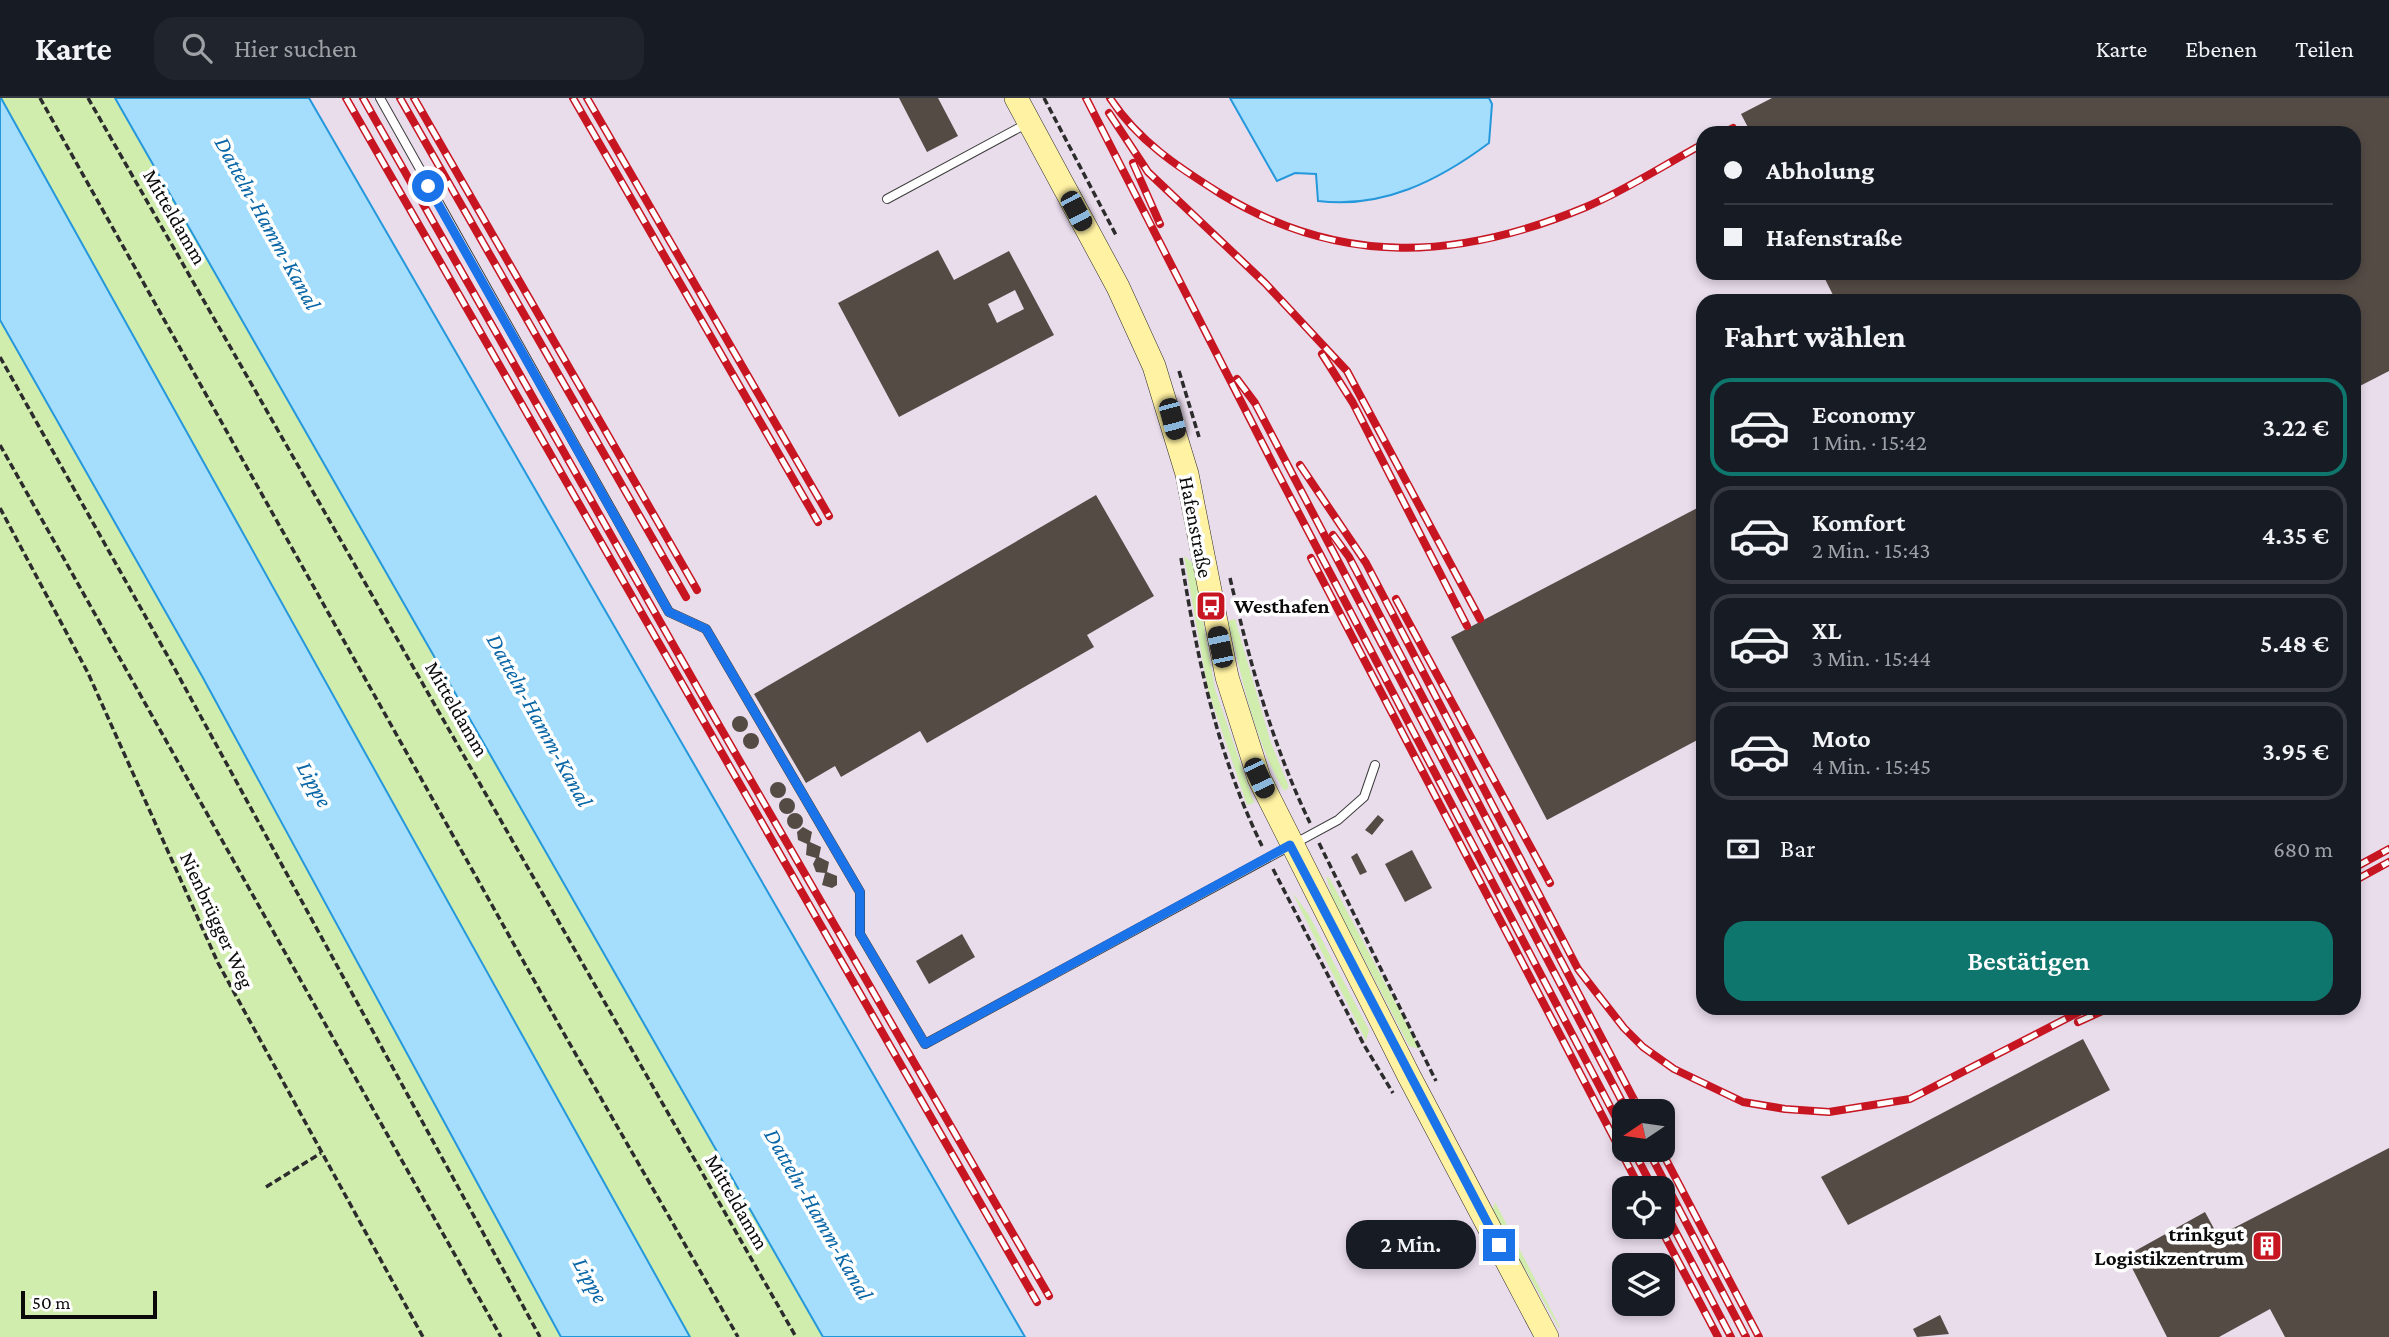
<!DOCTYPE html>
<html lang="de">
<meta charset="utf-8">
<style>
body{margin:0;font-family:"Crimson Pro",serif;background:#20242c;color:#f1f3f6;height:100vh;display:flex;flex-direction:column;font-size:26px;white-space:nowrap}
*{box-sizing:border-box;margin:0}
p{font-size:23px;color:#9ea1a6}
.icon{flex:none;width:38px;height:38px;fill:none;stroke:currentColor;stroke-width:2;stroke-linecap:round;stroke-linejoin:round}
.map{position:relative;flex:1;overflow:hidden}
.side{position:absolute;left:1696px;top:196px;width:665px;height:721px;display:flex;flex-direction:column;background:#171b24;border-radius:21px;box-shadow:0 4px 10px #0003}
.side>*{flex:none}
.top-card{position:absolute;left:1696px;top:28px;width:665px;height:154px;border-radius:21px;box-shadow:0 4px 10px #0003;display:grid;align-content:center;height:154px;padding:0 28px;background:#171b24}
.needle{width:46px;rotate:257deg}
.controls{position:absolute;left:1612px;top:1001px;display:grid;gap:14px}
.controls a{display:grid;place-items:center;width:63px;height:63px;border-radius:14px;background:#171b24;box-shadow:0 4px 10px #0003;font-size:35px}
.scale{position:absolute;left:21px;bottom:18px;width:136px;box-sizing:border-box;padding-left:7px;border:4px solid #0a0a0a;border-top:0;font-size:19px;line-height:24px;white-space:nowrap;color:#0a0a0a;-webkit-text-stroke:5px #fff;paint-order:stroke}
.end{position:absolute;width:32px;height:32px;margin:-16px;border:9px solid #1a73e8;background:#fff;box-shadow:0 0 0 4px #fff}
.from{border-radius:50%}
.bubble{position:absolute;height:49px;border-radius:21px;background:#171b24;box-shadow:0 4px 10px #0003;font-size:23px;font-weight:600;line-height:49px;text-align:center}
.car{position:absolute;width:21px;height:42px;margin:-21px -10px;border-radius:9px;box-shadow:0 0 5px 2px #0007;background:linear-gradient(#222 24%,#8ab4d8 0 40%,#222 0 76%,#8ab4d8 0 86%,#222 0)}
.top-card b{display:flex;align-items:center;gap:24px;height:66px;font-size:26px}
.top-card b+b{border-top:2px solid #363941}
.top-card i{width:18px;height:18px;background:#f1f3f6}
ul{padding:0;list-style:none}
li{display:flex;align-items:center;gap:21px;height:98px;margin:0 14px 10px;padding:0 14px;border:4px solid #363941;border-radius:21px}
li div{flex:1}
li b{display:block;font-size:26px}
li em{font-style:normal;font-weight:600}
li.current{border-color:#0f766e}
li>.icon{width:63px;height:63px;stroke-width:1.5}
h2{padding:0 28px;font-size:32px;line-height:84px}
.pay{display:flex;align-items:center;gap:18px;height:77px;padding:0 28px;font-size:26px}
.pay p{margin-inline-start:auto}
.button{display:flex;gap:14px;margin-top:auto;padding:14px 28px}
.button a{flex:1;height:80px;border-radius:21px;background:#0f766e;color:#fff;font-size:28px;font-weight:600;line-height:80px;text-align:center}
header{display:flex;align-items:center;gap:42px;box-sizing:border-box;height:98px;padding:0 35px;background:#171b24;border-bottom:2px solid #363941}
header strong{font-size:33px}
nav{display:flex;gap:38px;margin-inline-start:auto;font-size:24px}
.search{width:490px;height:63px;background:#20242c;display:flex;align-items:center;gap:18px;box-sizing:border-box;padding:0 24px;border-radius:21px;color:#9ea1a6;font-size:26px}
.map>svg:first-child{display:block}
.industrial{fill:#e9dceb;fill-rule:evenodd}
.green{fill:#d0edad}
.water{fill:#a5defd;stroke:#2597db;stroke-width:2}
.building{fill:#544b45;fill-rule:evenodd}
.lines{fill:none;stroke-linecap:round;stroke-linejoin:round}
.lane-casing{stroke:#3d3d3d;stroke-width:10}
.secondary-casing{stroke:#2c2c2c;stroke-width:24}
.path{stroke:#2c2c2c;stroke-width:3.5;stroke-dasharray:7 3.5;stroke-linecap:butt}
.lane{stroke:#fff;stroke-width:8}
.secondary{stroke:#fff2a2;stroke-width:23}
.rail-casing{stroke:#c71522;stroke-width:8}
.rail{stroke:#fff;stroke-width:5;stroke-dasharray:16;stroke-linecap:butt}
.route{stroke:#1a73e8;stroke-width:9}
.labels{text-anchor:middle;stroke-width:7;stroke-linejoin:round;paint-order:stroke}
.street-label{font-size:21px;fill:#0a0a0a;stroke:#fff}
.poi-label{font-size:21px;font-weight:bold;fill:#0a0a0a;stroke:#fff;text-anchor:start}
.water-label{font-size:23px;font-style:italic;fill:#0966a6;stroke:#fff}
</style>
<header>
<strong>Karte</strong>
<div class="search"><svg class="icon" aria-label="search" viewBox="0 0 24 24"><circle cx="10" cy="10" r="6"/><path d="M15 15l6 6"/></svg>Hier suchen</div>
<nav><a>Karte</a><a>Ebenen</a><a>Teilen</a></nav>
</header>
<div class="map">
<svg width="2389" height="1239" viewBox="0 0 2389 1239">
<rect width="100%" height="100%" fill="#fffae7"/>
<path class="industrial" d="M309 0H2389V1239H1025ZM1703 35H2354V175H1703ZM1703 203H2354V910H1703ZM1624 1013H1662V1052H1624ZM1624 1090H1662V1129H1624ZM1624 1167H1662V1206H1624Z"/>
<path class="green" d="M1 0H115L823 1239H690Z
M0 222 202 578 561 1239H0Z
M1184 458 1193 465 1215 591 1254 705 1247 707 1208 592Z
M1235 521 1271 645 1289 689 1284 693C1254 642 1242 580 1228 523Z
M1326 778 1330 781 1420 951 1409 948 1332 799Z
M1292 794 1309 817 1369 932 1366 943Z
M1495 1104 1560 1229 1559 1230 1492 1114Z"/>
<path class="water" d="M0 0H1L690 1239H561L202 578 0 222Z
M115 0H309L1025 1239H823Z
M1230 0H1489L1492 6 1489 45C1438 83 1382 111 1318 103L1316 76 1295 75 1277 83Z"/>
<path class="building" d="M899 0H938L958 38 927 54Z
M1772 0H2389V273L2354 291V203H1836L1822 175H2354V35H1751L1741 16Z
M938 152 954 182 1009 153 1054 237 899 319 838 205ZM1015 192 1024 211 997 225 988 206Z
M1096 397 1154 498 1087 537 1094 549 927 645 920 633 841 679 835 668 806 685 754 596Z
M1703 407V639L1547 722 1451 539Z
M732 626a8 8 0 1 1 16 0a8 8 0 1 1-16 0Z
M743 643a8 8 0 1 1 16 0a8 8 0 1 1-16 0Z
M770 692a8 8 0 1 1 16 0a8 8 0 1 1-16 0Z
M779 708a8 8 0 1 1 16 0a8 8 0 1 1-16 0Z
M787 723a8 8 0 1 1 16 0a8 8 0 1 1-16 0Z
M1378 717 1384 722 1372 737 1365 732Z
M803 729 812 734 810 744 821 749 819 759 829 764 827 774 837 778V787L832 790 822 787 825 775 816 774 813 766 816 760 806 757 807 746 798 742 797 734Z
M1412 752 1432 790 1405 804 1385 766Z
M1357 755 1367 774 1360 777 1351 759Z
M962 836 975 859 929 886 916 863Z
M2083 941 2110 992 1848 1127 1821 1079Z
M2389 1050V1239H2285L2270 1211 2219 1239H2167L2126 1158 2205 1114 2218 1138Z
M1940 1217 1949 1236 1917 1239 1913 1231Z"/>
<g class="lines">
<g class="lane-casing">
<path id="lane" d="M380 0 669 514 706 531 860 794V836L925 946 1338 722 1364 699 1375 667
M887 101 1026 26"/>
</g>
<g class="secondary-casing">
<path id="secondary" d="M1016 0 1118 189 1154 268 1187 376 1227 579 1259 680 1409 978 1547 1239"/>
</g>
<path class="path" d="M40 0 563 934 738 1239
M88 0 796 1239
M1044 0 1117 139
M0 259 171 564 540 1239
M1179 273 1199 339
M0 347 501 1239
M0 410 88 575 218 865 423 1239
M1181 460C1198 563 1216 653 1262 748
M1230 480C1250 565 1272 646 1310 725
M1319 745 1436 983
M1273 771 1364 947 1393 995
M266 1089 321 1055"/>
<use href="#lane" class="lane"/>
<use href="#secondary" class="secondary"/>
<g class="rail-casing">
<path id="rail" d="M346 0 1037 1204
M363 0 709 610 1049 1198
M400 0 686 499
M414 0 697 492
M573 0 818 424
M587 0 829 418
M1086 0 1276 372 1624 1035
M1110 0C1138 43 1178 69 1221 96 1341 169 1459 162 1586 109 1626 92 1664 67 1703 46
M1109 15 1148 74 1265 185 1347 273 1480 521
M1723 35 1733 30
M1133 65 1160 126
M1322 256 1353 305 1467 528
M1237 281 1255 305 1627 1013
M1300 367 1366 465 1578 871 1624 930 1643 949 1674 971 1743 1004 1785 1011 1829 1014 1910 1001 2087 910
M1333 437 1349 459 1640 1013
M1311 460 1640 1090
M1396 501 1550 785
M2354 770 2389 751
M2354 783 2389 764
M2078 924 2109 910
M1633 1052 1653 1090
M1648 1052 1746 1239
M1661 1052 1759 1239
M1662 1108 1731 1239
M1660 1129 1718 1239"/>
</g>
<use href="#rail" class="rail"/>
</g>
<g class="lines">
<path class="route" d="M428 88 669 514 706 531 860 794V836L925 946 1290 747 1499 1147"/>
</g>
<defs>
<g id="bus-square" transform="scale(1.575)"><rect x="-9" y="-9" width="18" height="18" rx="4" fill="#c71522" stroke="#fff"/><path d="M-5-6H5V4H4V6H2V4H-2V6H-4V4H-5ZM-3.5-4V0h7V-4ZM-3.5 1.2v1.5H-2V1.2ZM2 1.2v1.5H3.5V1.2Z" fill="#fff"/></g>
<g id="building-square" transform="scale(1.575)"><rect x="-9" y="-9" width="18" height="18" rx="4" fill="#c71522" stroke="#fff"/><path d="M-4-6H4V6H1V3H-1V6H-4ZM-2.5-4.3h1.7v1.8h-1.7ZM.8-4.3h1.7v1.8H.8ZM-2.5-1h1.7V.8h-1.7ZM.8-1h1.7V.8H.8Z" fill="#fff"/></g>
</defs>
<g fill-rule="evenodd">
<use href="#bus-square" x="1211" y="508"/>
<use href="#building-square" x="2267" y="1148"/>
</g>
<g class="labels">
<g class="street-label">
<text transform="translate(175 119) rotate(60)" y="7">Mitteldamm</text>
<text transform="translate(1196 429) rotate(79)" y="7">Hafenstraße</text>
<text transform="translate(457 611) rotate(60)" y="7">Mitteldamm</text>
<text transform="translate(217 822) rotate(65)" y="7">Nienbrügger Weg</text>
<text transform="translate(737 1104) rotate(60)" y="7">Mitteldamm</text>
</g>
<g class="poi-label">
<text x="1234" y="515">Westhafen</text>
<text x="2244" y="1143" text-anchor="end">trinkgut<tspan x="2244" dy="24">Logistikzentrum</tspan></text>
</g>
<g class="water-label">
<text transform="translate(268 125) rotate(61)" y="8">Datteln-Hamm-Kanal</text>
<text transform="translate(540 622) rotate(61)" y="8">Datteln-Hamm-Kanal</text>
<text transform="translate(315 686) rotate(61)" y="8">Lippe</text>
<text transform="translate(819 1116) rotate(60)" y="8">Datteln-Hamm-Kanal</text>
<text transform="translate(591 1182) rotate(61)" y="8">Lippe</text>
</g>
</g>
</svg>
<div class="controls">
<a><svg class="needle" viewBox="-14 -14 28 28"><path d="M0-13l5 13h-10z" fill="#e53935"/><path d="M0 13l5-13h-10z" fill="#9ea1a6"/></svg></a>
<a><svg class="icon" aria-label="locate" viewBox="0 0 24 24"><circle cx="12" cy="12" r="6"/><path d="M12 2v4M12 18v4M2 12h4M18 12h4"/></svg></a>
<a><svg class="icon" aria-label="layers" viewBox="0 0 24 24"><path d="M12 4l9 5-9 5-9-5zM3 14l9 5 9-5"/></svg></a>
</div>
<div class="scale">50 m</div>
<i class="end from" style="left:428px;top:88px"></i>
<i class="end" style="left:1499px;top:1147px"></i>
<div class="bubble" style="left:1346px;top:1122px;width:130px">2 Min.</div>
<i class="car" style="left:1076px;top:113px;rotate:152deg"></i>
<i class="car" style="left:1172px;top:321px;rotate:165deg"></i>
<i class="car" style="left:1220px;top:549px;rotate:348deg"></i>
<i class="car" style="left:1259px;top:680px;rotate:155deg"></i>
<div class="top-card">
<b><i class="from"></i>Abholung</b>
<b><i></i>Hafenstraße</b>
</div>
<section class="side">
<h2>Fahrt wählen</h2>
<ul>
<li class="current"><svg class="icon" aria-label="car" viewBox="0 0 24 24"><path d="M5 17H2v-5l4-1 3-4h7l3 4 3 1v5h-3M9 17h6M6 11h13"/><circle cx="7" cy="17" r="2"/><circle cx="17" cy="17" r="2"/></svg><div><b>Economy</b><p>1 Min. · 15:42</p></div><em>3.22 €</em></li>
<li><svg class="icon" aria-label="car" viewBox="0 0 24 24"><path d="M5 17H2v-5l4-1 3-4h7l3 4 3 1v5h-3M9 17h6M6 11h13"/><circle cx="7" cy="17" r="2"/><circle cx="17" cy="17" r="2"/></svg><div><b>Komfort</b><p>2 Min. · 15:43</p></div><em>4.35 €</em></li>
<li><svg class="icon" aria-label="car" viewBox="0 0 24 24"><path d="M5 17H2v-5l4-1 3-4h7l3 4 3 1v5h-3M9 17h6M6 11h13"/><circle cx="7" cy="17" r="2"/><circle cx="17" cy="17" r="2"/></svg><div><b>XL</b><p>3 Min. · 15:44</p></div><em>5.48 €</em></li>
<li><svg class="icon" aria-label="car" viewBox="0 0 24 24"><path d="M5 17H2v-5l4-1 3-4h7l3 4 3 1v5h-3M9 17h6M6 11h13"/><circle cx="7" cy="17" r="2"/><circle cx="17" cy="17" r="2"/></svg><div><b>Moto</b><p>4 Min. · 15:45</p></div><em>3.95 €</em></li>
</ul>
<div class="pay"><svg class="icon" aria-label="cash" viewBox="0 0 24 24"><path d="M3 7h18v10H3z"/><circle cx="12" cy="12" r="2"/></svg>Bar<p>680 m</p></div>
<div class="button"><a>Bestätigen</a></div>
</section>
</div>
